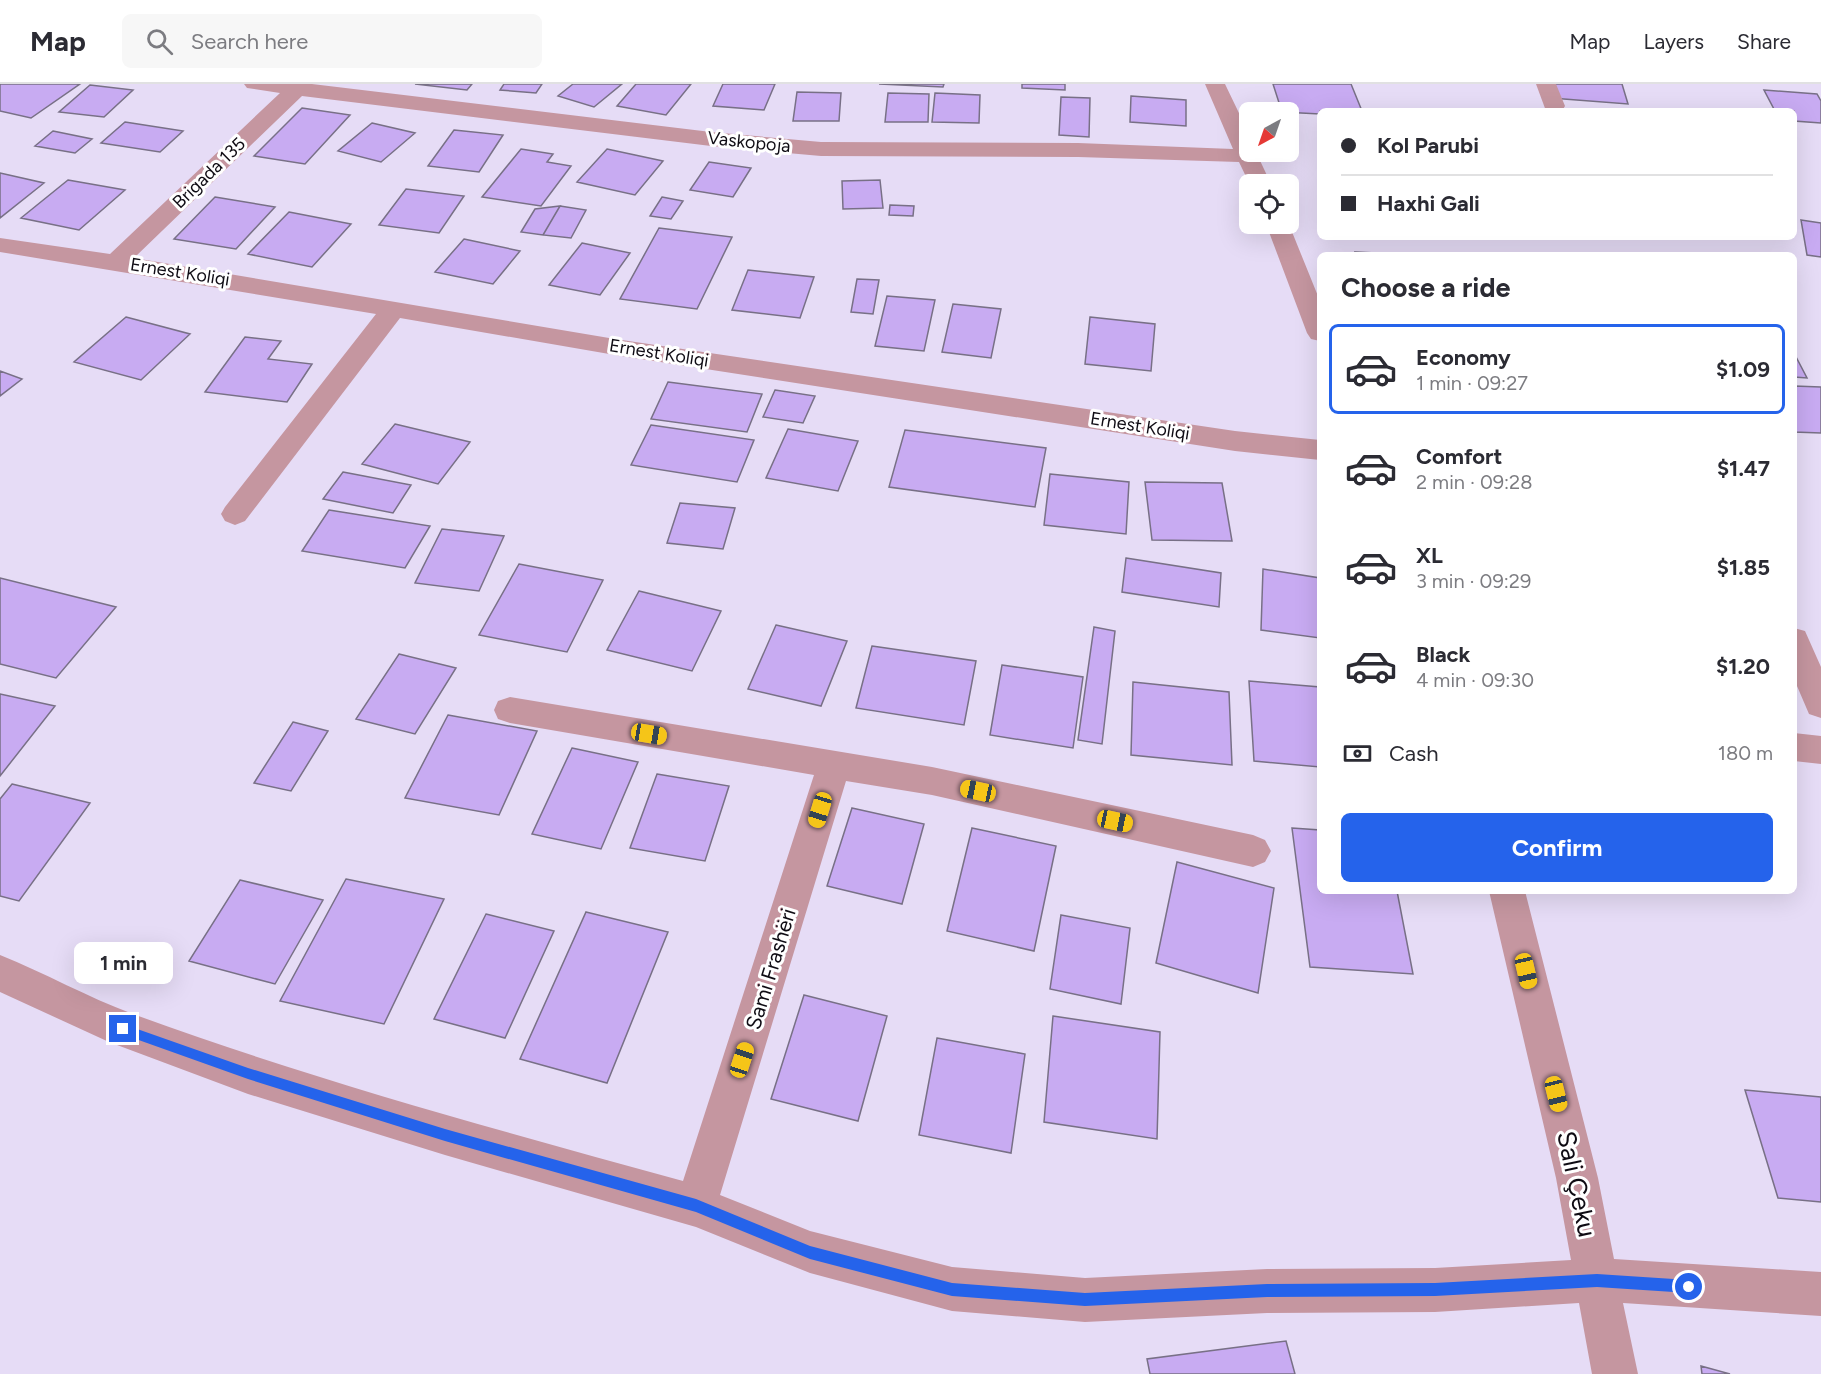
<!DOCTYPE html>
<meta charset="utf-8">
<style>
body{margin:0;font-family:Figtree,sans-serif;background:#f7f7f7;color:#2b2b33;height:100vh;display:flex;flex-direction:column;font-size:22px;white-space:nowrap}
*{box-sizing:border-box;margin:0}
p{font-size:20px;color:#7c7c81}
.icon{flex:none;width:33px;height:33px;fill:none;stroke:currentColor;stroke-width:2;stroke-linecap:round;stroke-linejoin:round}
.map{position:relative;flex:1;overflow:hidden}
.sheet{position:absolute;left:1317px;top:168px;width:480px;height:642px;display:flex;flex-direction:column;background:#fff;border-radius:9px;box-shadow:0 6px 24px #0002}
.sheet>*{flex:none}
.hud{position:absolute;left:1317px;top:24px;width:480px;height:132px;border-radius:9px;box-shadow:0 6px 24px #0002;display:grid;align-content:center;height:132px;padding:0 24px;background:#fff}
.needle{width:39px;rotate:220deg}
.tools{position:absolute;left:1239px;top:18px;display:grid;gap:12px}
.tools a{display:grid;place-items:center;width:60px;height:60px;border-radius:9px;background:#fff;box-shadow:0 6px 24px #0002;font-size:30px}
.end{position:absolute;width:27px;height:27px;margin:-14px;border:8px solid #2563eb;background:#fff;box-shadow:0 0 0 3px #fff}
.from{border-radius:50%}
.bubble{position:absolute;height:42px;border-radius:9px;background:#fff;box-shadow:0 6px 24px #0002;font-size:20px;font-weight:700;line-height:42px;text-align:center}
.car{position:absolute;width:18px;height:36px;margin:-18px -9px;border-radius:8px;box-shadow:0 0 4px 2px #0007;background:linear-gradient(#f5c518 24%,#345 0 40%,#f5c518 0 76%,#345 0 86%,#f5c518 0)}
.hud b{display:flex;align-items:center;gap:21px;height:57px;font-size:22px}
.hud b+b{border-top:2px solid #e1e1e2}
.hud i{width:15px;height:15px;background:#2b2b33}
ul{padding:0;list-style:none}
li{display:flex;align-items:center;gap:18px;height:90px;margin:0 12px 9px;padding:0 12px;border:3px solid transparent;border-radius:9px}
li div{flex:1}
li b{display:block;font-size:22px}
li em{font-style:normal;font-weight:700}
li.selected{border-color:#2563eb}
li>.icon{width:54px;height:54px;stroke-width:1.5}
h2{padding:0 24px;font-size:27px;line-height:72px}
.pay{display:flex;align-items:center;gap:15px;height:66px;padding:0 24px;font-size:22px}
.pay p{margin-inline-start:auto}
.action{display:flex;gap:12px;margin-top:auto;padding:12px 24px}
.action a{flex:1;height:69px;border-radius:9px;background:#2563eb;color:#fff;font-size:24px;font-weight:700;line-height:69px;text-align:center}
header{display:flex;align-items:center;gap:36px;box-sizing:border-box;height:84px;padding:0 30px;background:#fff;border-bottom:2px solid #e1e1e2}
header strong{font-size:28px}
nav{display:flex;gap:33px;margin-inline-start:auto;font-size:21px}
.search{width:420px;height:54px;background:#f7f7f7;display:flex;align-items:center;gap:15px;box-sizing:border-box;padding:0 21px;border-radius:9px;color:#7c7c81;font-size:22px}
.map>svg:first-child{display:block}
.building{fill:#c8abf2;stroke:#787086;stroke-width:1.5}
.lines{fill:none;stroke-linecap:round;stroke-linejoin:round}
.minor{fill:#c596a0;fill-rule:evenodd}
.route{fill:#2563eb}
.labels{text-anchor:middle;stroke-width:6;stroke-linejoin:round;paint-order:stroke}
.far-street-label{font-size:18px;fill:#0e0b13;stroke:#fff}
.street-label{font-size:21px;fill:#0e0b13;stroke:#fff}
.near-street-label{font-size:26px;fill:#0e0b13;stroke:#fff}
</style>
<header>
<strong>Map</strong>
<div class="search"><svg class="icon" aria-label="search" viewBox="0 0 24 24"><circle cx="10" cy="10" r="6"/><path d="M15 15l6 6"/></svg>Search here</div>
<nav><a>Map</a><a>Layers</a><a>Share</a></nav>
</header>
<div class="map">
<svg width="1821" height="1290" viewBox="0 0 1821 1290">
<rect width="100%" height="100%" fill="#e6dcf6"/>
<path class="building" d="M0 0H80L31 34 0 27Z
M415 0H472L467 6Z
M504 0H542L536 9 500 6Z
M573 0H622L594 23 558 12Z
M636 0H691L666 31 617 22Z
M723 0H775L764 26 713 22Z
M879 0H944L943 3Z
M1022 0H1065V6L1022 4Z
M1273 0H1351L1362 27H1320V30L1282 28Z
M1547 0H1622L1628 20 1551 14Z
M90 1 133 6 104 33 59 28Z
M1764 6 1817 10 1821 17V39L1794 37V27H1775Z
M797 8 841 9 839 37H793Z
M888 9 929 10 928 38H885Z
M935 9 980 11 979 39 932 38Z
M1131 12 1186 16V42L1130 38Z
M1061 13 1090 14 1089 53 1059 51Z
M302 24 350 31 305 80 254 72Z
M125 38 183 47 160 68 101 59Z
M372 39 415 49 381 78 338 67Z
M454 46 503 51 479 88 428 82Z
M53 47 92 55 75 69 35 62Z
M521 65 553 70 547 78 571 82 541 122 482 113Z
M607 65 663 77 635 111 577 98Z
M709 78 751 84 733 113 690 106Z
M0 89 44 99 0 134Z
M68 96 125 106 79 146 21 134Z
M880 96 883 124 843 125 842 97Z
M406 105 464 112 439 149 379 141Z
M215 113 275 123 236 165 174 155Z
M662 113 683 117 671 135 650 132Z
M890 121 914 122 913 132 889 131Z
M560 122 586 126 571 154 543 151Z
M560 122 543 151 521 148 535 125Z
M289 128 351 140 312 183 248 170Z
M1801 136 1821 139V173L1807 171Z
M659 144 732 153 697 225 620 215Z
M464 155 520 167 493 200 435 188Z
M582 159 630 169 600 211 549 201Z
M1355 168 1420 171H1356Z
M748 186 814 193 800 234 732 226Z
M857 195 879 196 873 230 851 228Z
M887 212 935 216 924 267 875 262Z
M953 220 1001 225 991 274 942 268Z
M126 233 190 250 141 296 74 278Z
M1090 233 1155 240 1151 287 1085 280Z
M245 253 281 257 268 275 312 280 287 318 205 308Z
M1794 269 1807 294 1794 293Z
M0 287 22 295 0 312Z
M668 298 762 310 747 348 651 335Z
M1794 302 1821 303V349L1794 348Z
M775 306 815 312 803 339 763 333Z
M395 340 470 358 438 400 362 380Z
M651 341 754 356 737 398 631 381Z
M788 345 858 357 838 407 766 394Z
M905 346 1046 364 1035 423 889 403Z
M343 388 411 401 393 429 323 415Z
M1050 390 1129 398 1126 450 1044 441Z
M1145 398 1222 399 1232 457 1152 456Z
M680 419 735 424 723 465 667 459Z
M329 426 430 442 405 484 302 467Z
M442 445 504 452 479 507 415 499Z
M1126 474 1221 489 1219 523 1122 508Z
M519 480 603 496 567 568 479 551Z
M1263 485 1320 494V554L1261 546Z
M0 494 116 523 56 594 0 580Z
M639 507 721 527 692 587 607 566Z
M776 541 847 557 821 622 748 605Z
M1094 543 1115 547 1102 660 1078 656Z
M872 562 976 577 964 641 856 624Z
M399 570 456 584 415 650 356 635Z
M1002 581 1083 593 1073 664 990 651Z
M1249 597 1320 603V683L1254 677Z
M1133 598 1229 608 1232 681 1131 671Z
M0 610 55 622 0 692Z
M448 631 537 647 499 731 405 714Z
M293 638 328 647 291 707 254 699Z
M572 664 638 678 601 765 532 750Z
M657 690 729 702 705 777 630 764Z
M12 700 90 719 19 817 0 812V715Z
M852 724 924 740 902 820 827 802Z
M972 744 1056 762 1034 867 947 847Z
M1292 744 1320 746V807H1397L1413 890 1310 883Z
M1177 778 1274 804 1258 909 1156 879Z
M346 795 444 815 384 940 280 917Z
M240 796 323 816 275 900 189 877Z
M586 828 668 848 607 999 520 975Z
M486 830 554 847 505 954 434 935Z
M1061 831 1130 844 1121 920 1050 905Z
M804 911 887 932 858 1037 771 1015Z
M1053 932 1160 948 1157 1055 1044 1038Z
M937 954 1025 970 1011 1069 919 1051Z
M1745 1006 1821 1013V1118L1778 1114Z
M1286 1257 1295 1290H1150L1147 1275Z
M1701 1282 1730 1290H1702Z"/>
<g class="lines">
<path class="minor" d="M244 0H312L711 48 821 58 1078 59 1233 65 1205 0H1225L1250 52V68H1256L1271 100 1250 101 1239 78 1078 73 821 72 711 62 302 12 134 174 615 255 1235 347 1320 356V376L1235 367 615 271 400 234 245 437 235 441 225 437 221 430 225 423 376 230 0 168V154L110 170 280 9 247 4Z
M1536 0H1556L1565 22 1562 27H1546Z
M1288 138 1320 217V257L1311 255 1307 249 1266 140Z
M1794 544 1805 547 1821 583V634L1809 630 1794 595Z
M510 613 932 683 1253 751 1265 756 1271 767 1265 778 1253 783 932 711 846 697 720 1111 810 1147 952 1183 1085 1194 1267 1185 1435 1184 1571 1176 1556 1094 1489 807H1525L1598 1094 1614 1175 1821 1188V1232L1623 1219 1638 1290H1592L1579 1219 1435 1228 1267 1229 1085 1238 952 1227 810 1189 696 1143 445 1071 248 1010 109 958 0 908V871C45 889 87 913 133 930 313 996 498 1046 683 1097L814 691 510 639 498 635 494 626 498 617Z
M1794 649 1821 652V680L1794 677Z"/>
</g>
<path class="route" d="M123 940 248 984 445 1045 696 1115 810 1162 952 1199 1085 1209 1267 1200 1435 1199 1597 1190 1689 1196 1695 1203 1689 1209 1597 1203 1435 1212 1267 1213 1085 1222 952 1212 810 1175 696 1128 445 1057 248 995 119 949 117 945Z"/>
<g class="labels">
<g class="far-street-label">
<text transform="translate(749 58) rotate(6)" y="6">Vaskopoja</text>
<text transform="translate(209 89) rotate(-44)" y="6">Brigada 135</text>
<text transform="translate(180 188) rotate(9)" y="6">Ernest Koliqi</text>
<text transform="translate(659 269) rotate(9)" y="6">Ernest Koliqi</text>
<text transform="translate(1140 342) rotate(9)" y="6">Ernest Koliqi</text>
</g>
<g class="street-label">
<text transform="translate(771 885) rotate(-73)" y="7">Sami Frashëri</text>
</g>
<g class="near-street-label">
<text transform="translate(1577 1100) rotate(78)" y="9">Sali Çeku</text>
</g>
</g>
</svg>
<div class="tools">
<a><svg class="needle" viewBox="-14 -14 28 28"><path d="M0-13l5 13h-10z" fill="#e53935"/><path d="M0 13l5-13h-10z" fill="#7c7c81"/></svg></a>
<a><svg class="icon" aria-label="locate" viewBox="0 0 24 24"><circle cx="12" cy="12" r="6"/><path d="M12 2v4M12 18v4M2 12h4M18 12h4"/></svg></a>
</div>
<i class="end from" style="left:1689px;top:1203px"></i>
<i class="end" style="left:123px;top:945px"></i>
<div class="bubble" style="left:74px;top:858px;width:99px">1 min</div>
<i class="car" style="left:649px;top:650px;rotate:100deg"></i>
<i class="car" style="left:978px;top:707px;rotate:282deg"></i>
<i class="car" style="left:820px;top:726px;rotate:197deg"></i>
<i class="car" style="left:1115px;top:737px;rotate:102deg"></i>
<i class="car" style="left:1526px;top:887px;rotate:167deg"></i>
<i class="car" style="left:742px;top:976px;rotate:18deg"></i>
<i class="car" style="left:1556px;top:1010px;rotate:166deg"></i>
<div class="hud">
<b><i class="from"></i>Kol Parubi</b>
<b><i></i>Haxhi Gali</b>
</div>
<section class="sheet">
<h2>Choose a ride</h2>
<ul>
<li class="selected"><svg class="icon" aria-label="car" viewBox="0 0 24 24"><path d="M5 17H2v-5l4-1 3-4h7l3 4 3 1v5h-3M9 17h6M6 11h13"/><circle cx="7" cy="17" r="2"/><circle cx="17" cy="17" r="2"/></svg><div><b>Economy</b><p>1 min · 09:27</p></div><em>$1.09</em></li>
<li><svg class="icon" aria-label="car" viewBox="0 0 24 24"><path d="M5 17H2v-5l4-1 3-4h7l3 4 3 1v5h-3M9 17h6M6 11h13"/><circle cx="7" cy="17" r="2"/><circle cx="17" cy="17" r="2"/></svg><div><b>Comfort</b><p>2 min · 09:28</p></div><em>$1.47</em></li>
<li><svg class="icon" aria-label="car" viewBox="0 0 24 24"><path d="M5 17H2v-5l4-1 3-4h7l3 4 3 1v5h-3M9 17h6M6 11h13"/><circle cx="7" cy="17" r="2"/><circle cx="17" cy="17" r="2"/></svg><div><b>XL</b><p>3 min · 09:29</p></div><em>$1.85</em></li>
<li><svg class="icon" aria-label="car" viewBox="0 0 24 24"><path d="M5 17H2v-5l4-1 3-4h7l3 4 3 1v5h-3M9 17h6M6 11h13"/><circle cx="7" cy="17" r="2"/><circle cx="17" cy="17" r="2"/></svg><div><b>Black</b><p>4 min · 09:30</p></div><em>$1.20</em></li>
</ul>
<div class="pay"><svg class="icon" aria-label="cash" viewBox="0 0 24 24"><path d="M3 7h18v10H3z"/><circle cx="12" cy="12" r="2"/></svg>Cash<p>180 m</p></div>
<div class="action"><a>Confirm</a></div>
</section>
</div>
